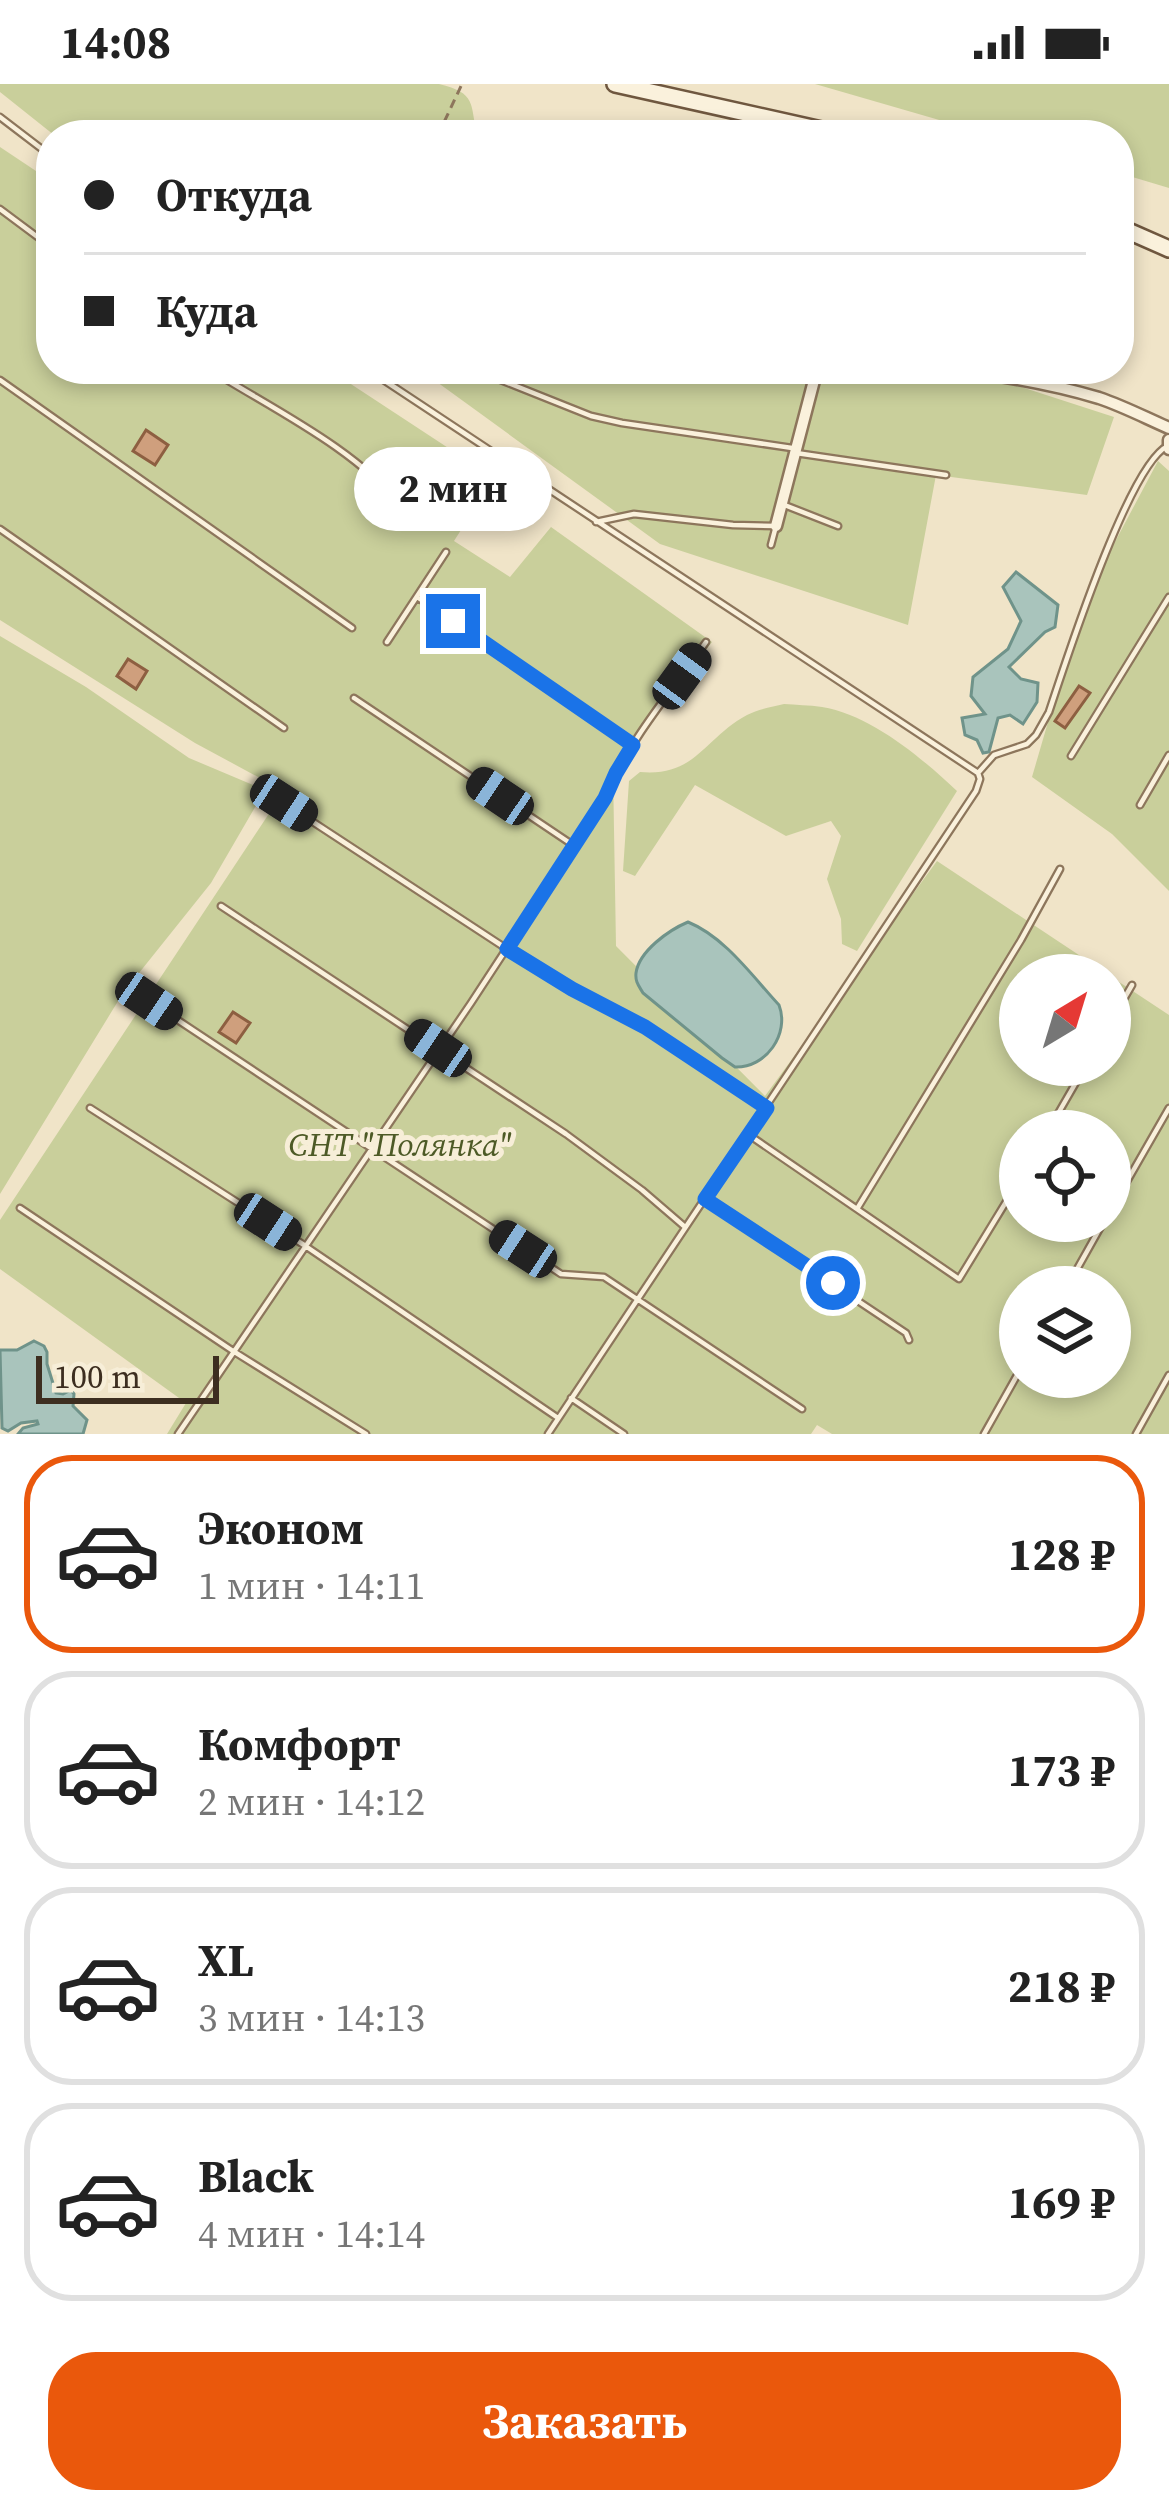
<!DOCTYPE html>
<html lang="ru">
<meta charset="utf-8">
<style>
body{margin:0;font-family:"Source Serif 4",serif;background:#f6f6f6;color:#222;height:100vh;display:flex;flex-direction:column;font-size:45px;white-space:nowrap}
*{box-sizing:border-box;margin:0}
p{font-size:39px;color:#767676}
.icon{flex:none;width:66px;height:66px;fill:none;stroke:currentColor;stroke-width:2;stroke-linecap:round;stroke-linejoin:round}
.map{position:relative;height:1350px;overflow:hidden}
.panel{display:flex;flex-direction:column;background:#fff;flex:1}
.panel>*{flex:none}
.banner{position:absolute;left:36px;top:36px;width:1098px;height:264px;border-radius:48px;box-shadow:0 6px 18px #0003;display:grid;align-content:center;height:264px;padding:0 48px;background:#fff}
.needle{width:78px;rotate:38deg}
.buttons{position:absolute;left:999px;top:870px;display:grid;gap:24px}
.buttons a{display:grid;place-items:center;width:132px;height:132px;border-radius:50%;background:#fff;box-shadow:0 6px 18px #0003;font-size:60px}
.scale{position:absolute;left:36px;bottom:30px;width:183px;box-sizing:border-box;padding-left:12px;border:6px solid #3d2e20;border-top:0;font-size:33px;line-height:42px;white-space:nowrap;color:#3d2e20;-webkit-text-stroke:9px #f7eed8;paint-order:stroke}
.end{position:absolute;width:54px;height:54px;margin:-27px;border:15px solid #1a73e8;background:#fff;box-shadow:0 0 0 6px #fff}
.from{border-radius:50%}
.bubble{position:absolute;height:84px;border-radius:42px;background:#fff;box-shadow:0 6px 18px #0003;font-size:39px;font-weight:700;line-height:84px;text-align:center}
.car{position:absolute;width:36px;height:72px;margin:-36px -18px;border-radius:15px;box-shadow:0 0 9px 3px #0007;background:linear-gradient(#222 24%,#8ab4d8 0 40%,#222 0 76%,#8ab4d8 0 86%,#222 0)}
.banner b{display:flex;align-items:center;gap:42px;height:114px;font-size:45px}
.banner b+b{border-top:3px solid #e0e0e0}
.banner i{width:30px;height:30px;background:#222}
ul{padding:21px 0 0;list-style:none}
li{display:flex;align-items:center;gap:36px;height:198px;margin:0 24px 18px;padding:0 24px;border:6px solid #e0e0e0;border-radius:48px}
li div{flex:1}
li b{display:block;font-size:45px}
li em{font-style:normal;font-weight:700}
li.current{border-color:#ea580c}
li>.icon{width:108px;height:108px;stroke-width:1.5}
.cta{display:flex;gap:24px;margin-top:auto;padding:24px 48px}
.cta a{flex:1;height:138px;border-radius:48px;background:#ea580c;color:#fff;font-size:48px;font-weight:700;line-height:138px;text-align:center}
.status{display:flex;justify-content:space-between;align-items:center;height:84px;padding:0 60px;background:#fff;direction:ltr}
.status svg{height:33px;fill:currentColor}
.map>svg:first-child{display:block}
.green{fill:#c9cf9b;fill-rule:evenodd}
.water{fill:#a9c4bc;stroke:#6f938a;stroke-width:3}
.building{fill:#cf9f7d;stroke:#8d5f41;stroke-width:3}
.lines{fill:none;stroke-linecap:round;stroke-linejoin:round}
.lane-casing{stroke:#8d765c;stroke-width:9}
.street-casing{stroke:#8d765c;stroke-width:15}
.secondary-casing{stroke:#6f573f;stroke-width:20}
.path{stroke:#8d765c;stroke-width:3;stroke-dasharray:9 6;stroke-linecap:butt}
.lane{stroke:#faf1dc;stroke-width:4.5}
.street{stroke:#faf1dc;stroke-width:10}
.secondary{stroke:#faf1dc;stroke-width:15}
.route{stroke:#1a73e8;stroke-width:15}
.labels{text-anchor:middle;stroke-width:10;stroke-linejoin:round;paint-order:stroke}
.park-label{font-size:33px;font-style:italic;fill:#4d5a26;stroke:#f7eed8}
</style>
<div class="status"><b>14:08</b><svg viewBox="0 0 49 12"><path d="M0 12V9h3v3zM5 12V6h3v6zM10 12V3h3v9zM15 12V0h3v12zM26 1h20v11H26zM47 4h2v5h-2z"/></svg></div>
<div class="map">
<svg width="1169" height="1350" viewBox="0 0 1169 1350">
<rect width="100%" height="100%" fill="#f0e4c8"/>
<path class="green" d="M0 0H439C477 9 470 20 477 51H54L0 8Z
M815 0H1169V104L1119 89V51H991Z
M0 63 51 97V285H328L494 394 454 457 510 493 551 443 712 558 613 687 616 862 765 1012 937 777 1109 891H1020V981H1110V892L1169 931V1350H832L817 1341 811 1350H167L186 1319 0 1185V1136L284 707 195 659 0 536ZM1020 1047H1110V1137H1020ZM1020 1203H1110V1293H1020Z
M419 285H868L1003 297 1114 333 1087 411 936 391 908 541 660 460Z
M1158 377 1169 387V807L1112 750 1032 693 1083 518Z
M0 552 86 603 189 674 265 706 211 799 123 909 0 1110Z
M784 620C796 621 809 621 822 623 871 631 922 674 957 707L857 867 842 860 841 835 827 795 841 752 831 737 786 752 695 701 635 792 623 787 629 697 640 688C696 693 703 655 747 631 758 625 772 623 784 620Z"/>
<path class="water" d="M1016 488 1058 521 1055 543 1045 548 1009 583 1021 595 1038 599 1037 618 1023 640 1010 631 998 634 989 668 983 669 977 656 965 651 962 634 985 630 971 612 973 593 1008 565 1021 537 1003 503Z
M688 838C725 853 753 893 779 921 790 950 766 984 735 983L722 974 643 909C639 902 635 898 636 889 639 867 669 846 688 838Z
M34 1257 44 1262 47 1268V1280L56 1309 63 1310 71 1306 74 1310 73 1322 87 1336 83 1350H18L23 1344 38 1340 37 1337 21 1339 8 1347 2 1344 0 1266H17Z"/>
<path class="building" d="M146 346 168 361 155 381 133 367Z
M128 575 147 587 136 605 117 592Z
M1079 602 1090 609 1065 644 1055 637Z
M233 928 250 939 236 959 219 948Z"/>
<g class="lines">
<g class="lane-casing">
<path id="lane" d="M0 33 51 72
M0 125 51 163
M209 285C276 327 353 363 404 424
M367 285 978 689 980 695 976 707 548 1350
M473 285 591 332 622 339 792 364
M0 296 352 544
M796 369 946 391
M782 420 838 442
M596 438 634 430 733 441 776 442 771 461
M0 445 284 644
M417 513 633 661
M387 558 446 468
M354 614 573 761
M1071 672 1169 513
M978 689 994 671 1027 660 1036 651 1049 628C1065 580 1129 379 1168 362
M284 719 507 865 571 905 645 943 766 1023
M1140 721 1169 671
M221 822 566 1050 642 1106 685 1143
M149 917 561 1190 604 1193 802 1325
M1110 939 1132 901
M90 1024 304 1161 558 1334
M1048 1047 1086 981
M749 1051 959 1195 1020 1095
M705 1115 906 1249 909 1256
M20 1124 233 1267 366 1350
M857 1125 1021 856 1060 785
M1110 1127 1169 1024
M1067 1203 1104 1137
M571 1314 624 1350
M178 1350 471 919 605 714C628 657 671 608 706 558
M984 1350 1020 1286
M1136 1350 1169 1291"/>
</g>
<g class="street-casing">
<path id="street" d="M949 285C1000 291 1049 299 1099 314 1123 322 1146 334 1169 344
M1169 356V365
M776 442 817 285"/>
</g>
<g class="secondary-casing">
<path id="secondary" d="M615 0 844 51
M1119 143 1169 165"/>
</g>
<path class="path" d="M438 51 462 0"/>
<use href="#lane" class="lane"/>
<use href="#street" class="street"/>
<use href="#secondary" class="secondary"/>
</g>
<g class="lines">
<path class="route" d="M453 537 633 661 616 689 605 714 507 865 572 905 645 943 767 1024 705 1115 833 1199"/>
</g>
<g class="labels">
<g class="park-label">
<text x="400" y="1072">СНТ "Полянка"</text>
</g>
</g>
</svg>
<div class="buttons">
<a><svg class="needle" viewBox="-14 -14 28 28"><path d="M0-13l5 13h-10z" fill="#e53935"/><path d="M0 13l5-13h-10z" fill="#767676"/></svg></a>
<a><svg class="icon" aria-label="locate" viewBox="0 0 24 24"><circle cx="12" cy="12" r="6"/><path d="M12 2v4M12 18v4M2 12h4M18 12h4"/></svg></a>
<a><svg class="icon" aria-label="layers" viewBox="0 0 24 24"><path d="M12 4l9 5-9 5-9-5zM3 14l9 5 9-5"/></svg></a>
</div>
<div class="scale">100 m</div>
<i class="end from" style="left:833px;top:1199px"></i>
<i class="end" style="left:453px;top:537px"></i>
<div class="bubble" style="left:354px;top:363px;width:198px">2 мин</div>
<i class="car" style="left:682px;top:592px;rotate:36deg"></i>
<i class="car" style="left:500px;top:712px;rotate:304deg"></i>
<i class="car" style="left:284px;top:719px;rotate:123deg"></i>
<i class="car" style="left:149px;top:917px;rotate:124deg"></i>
<i class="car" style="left:438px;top:964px;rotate:304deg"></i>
<i class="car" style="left:268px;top:1138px;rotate:123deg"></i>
<i class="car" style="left:523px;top:1165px;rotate:303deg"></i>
<div class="banner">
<b><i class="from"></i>Откуда</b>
<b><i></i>Куда</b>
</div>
</div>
<section class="panel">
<ul>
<li class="current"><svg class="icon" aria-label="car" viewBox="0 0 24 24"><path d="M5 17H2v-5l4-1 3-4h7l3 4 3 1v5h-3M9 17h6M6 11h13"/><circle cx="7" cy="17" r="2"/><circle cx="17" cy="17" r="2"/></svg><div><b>Эконом</b><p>1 мин · 14:11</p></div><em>128 ₽</em></li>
<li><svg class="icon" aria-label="car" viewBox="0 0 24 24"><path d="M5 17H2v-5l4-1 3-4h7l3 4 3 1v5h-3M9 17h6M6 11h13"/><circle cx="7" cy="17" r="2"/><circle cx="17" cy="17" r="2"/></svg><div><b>Комфорт</b><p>2 мин · 14:12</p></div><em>173 ₽</em></li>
<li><svg class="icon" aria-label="car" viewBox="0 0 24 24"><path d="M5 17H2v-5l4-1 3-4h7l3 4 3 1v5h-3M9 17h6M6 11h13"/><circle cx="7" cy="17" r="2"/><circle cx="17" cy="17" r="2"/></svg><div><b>XL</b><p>3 мин · 14:13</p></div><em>218 ₽</em></li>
<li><svg class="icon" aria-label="car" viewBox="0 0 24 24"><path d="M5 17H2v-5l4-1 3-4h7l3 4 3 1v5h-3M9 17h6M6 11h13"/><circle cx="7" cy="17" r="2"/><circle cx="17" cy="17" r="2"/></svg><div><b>Black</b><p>4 мин · 14:14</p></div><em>169 ₽</em></li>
</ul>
<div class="cta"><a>Заказать</a></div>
</section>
